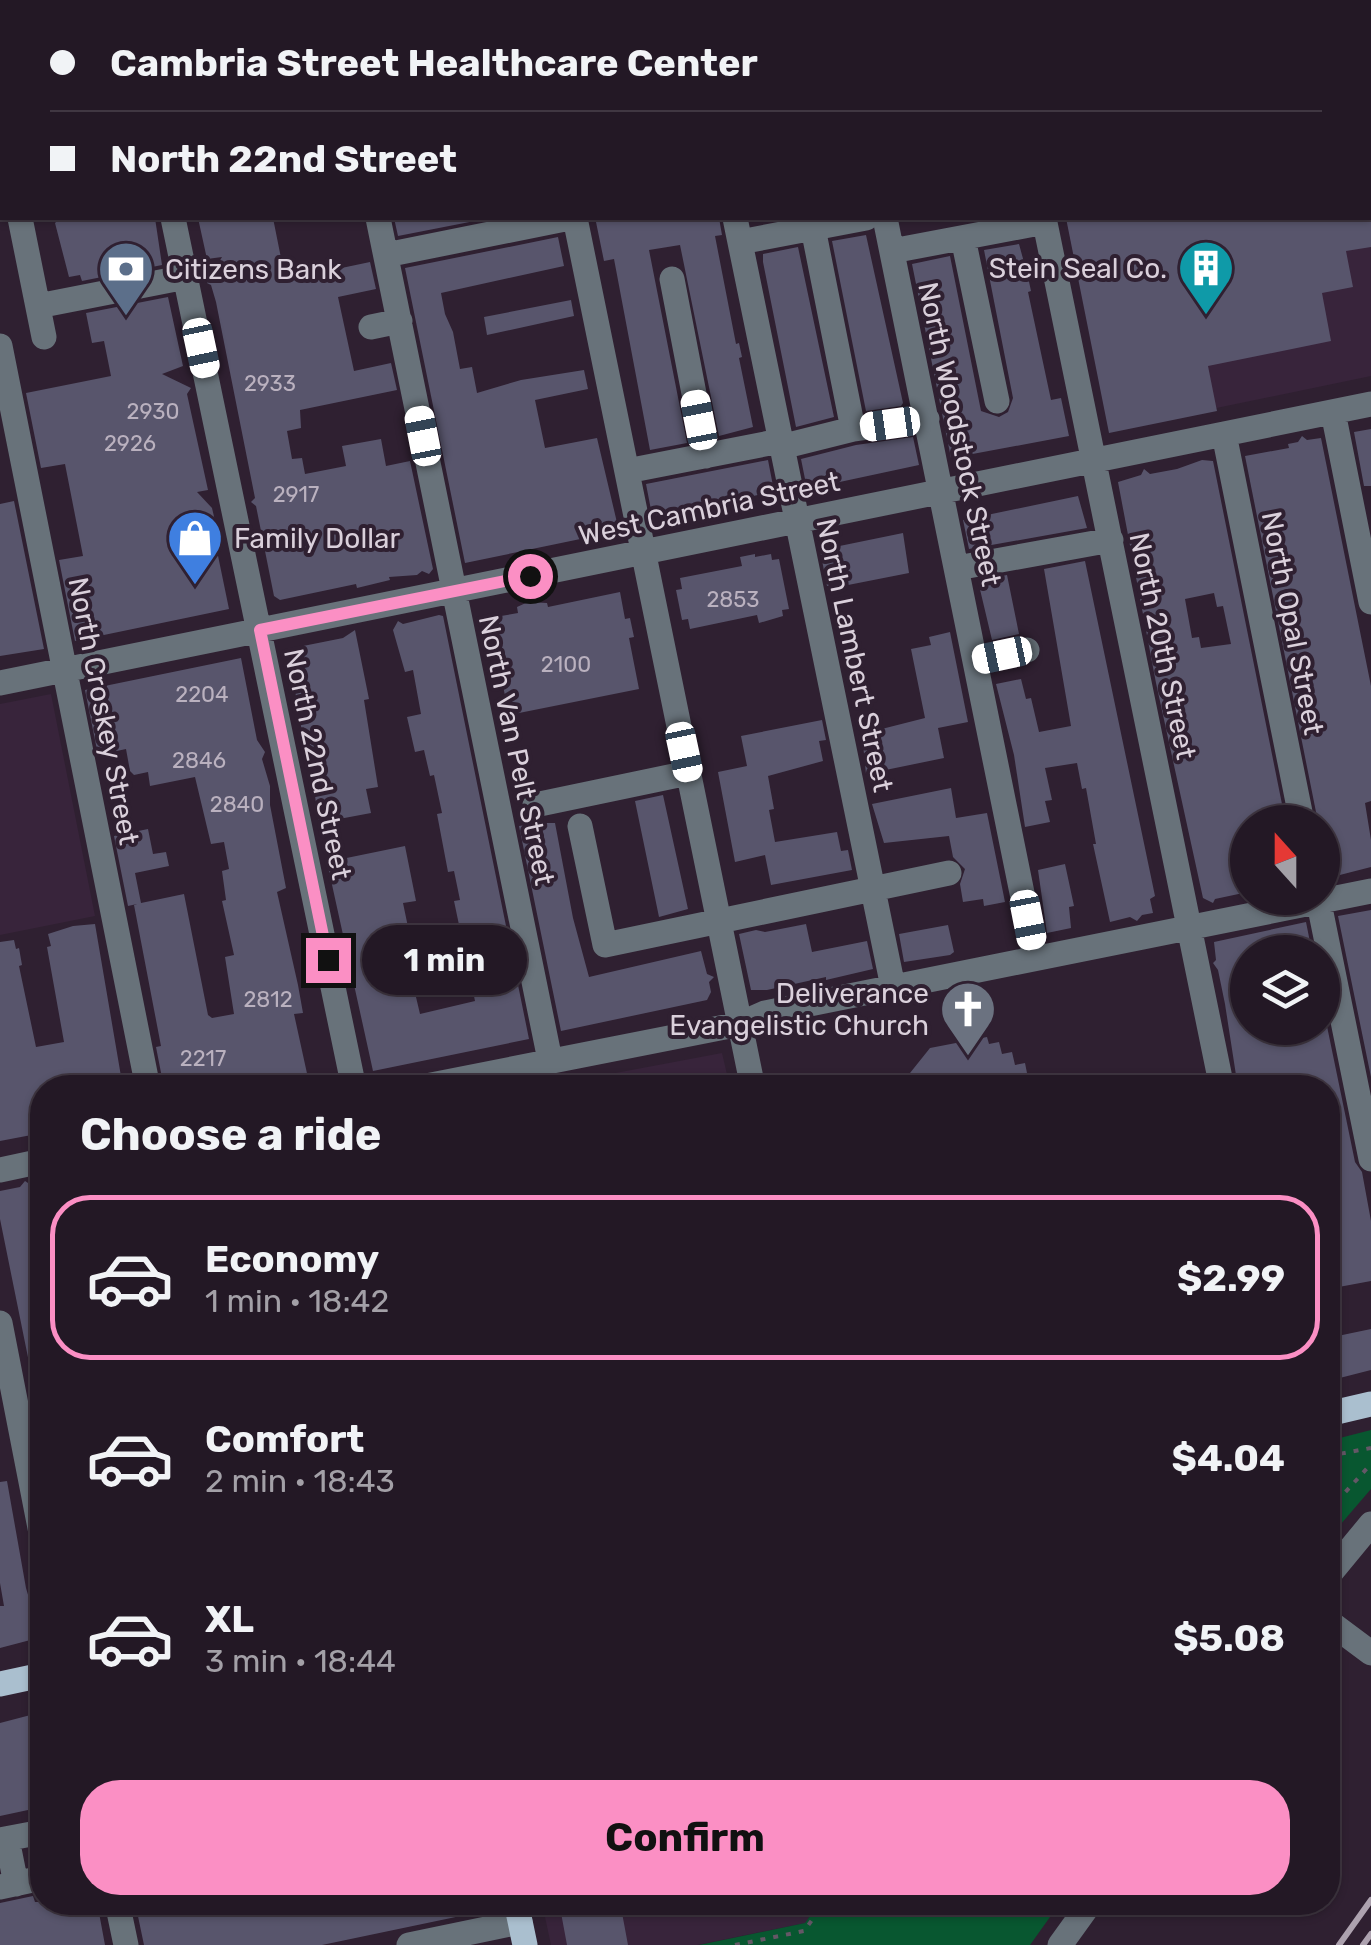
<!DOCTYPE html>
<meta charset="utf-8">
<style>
body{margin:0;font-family:Rubik,sans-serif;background:#2f2532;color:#f1f3f6;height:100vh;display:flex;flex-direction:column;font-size:38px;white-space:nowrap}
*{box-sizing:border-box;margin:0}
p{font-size:32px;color:#a3a0a7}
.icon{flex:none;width:55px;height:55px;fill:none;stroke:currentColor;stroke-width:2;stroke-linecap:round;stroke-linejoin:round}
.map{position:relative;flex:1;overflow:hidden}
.panel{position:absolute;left:30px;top:1075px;width:1310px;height:840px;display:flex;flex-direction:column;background:#231825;border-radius:40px;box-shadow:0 2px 8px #0004,0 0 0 2px #403742}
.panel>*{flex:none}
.banner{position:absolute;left:0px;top:0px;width:1372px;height:220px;box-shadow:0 2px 8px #0004,0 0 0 2px #403742;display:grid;align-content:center;height:220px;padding:0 50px;background:#231825}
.needle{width:65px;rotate:339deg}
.controls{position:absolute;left:1230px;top:805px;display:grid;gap:20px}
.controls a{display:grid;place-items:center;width:110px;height:110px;border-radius:50%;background:#231825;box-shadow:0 2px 8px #0004,0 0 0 2px #403742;font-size:50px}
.end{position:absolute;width:45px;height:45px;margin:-22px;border:12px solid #fb8fc4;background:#111;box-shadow:0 0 0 5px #111}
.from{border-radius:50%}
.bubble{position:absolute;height:70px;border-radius:35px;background:#231825;box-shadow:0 2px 8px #0004,0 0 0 2px #403742;font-size:32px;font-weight:700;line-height:70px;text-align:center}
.car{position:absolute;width:30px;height:60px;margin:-30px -15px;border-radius:12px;box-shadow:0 0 8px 2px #0007;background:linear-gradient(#fff 24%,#345 0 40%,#fff 0 76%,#345 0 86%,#fff 0)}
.banner b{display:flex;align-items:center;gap:35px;height:95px;font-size:38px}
.banner b+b{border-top:2px solid #403742}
.banner i{width:25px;height:25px;background:#f1f3f6}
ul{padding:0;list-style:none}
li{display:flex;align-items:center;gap:30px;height:165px;margin:0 20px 15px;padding:0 30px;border:5px solid transparent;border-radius:40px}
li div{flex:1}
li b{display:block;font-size:38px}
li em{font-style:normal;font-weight:700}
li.active{border-color:#fb8fc4}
li>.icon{width:90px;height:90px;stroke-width:1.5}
h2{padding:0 50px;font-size:45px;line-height:120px}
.button{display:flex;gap:20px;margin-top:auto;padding:20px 50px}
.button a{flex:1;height:115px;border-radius:40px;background:#fb8fc4;color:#111;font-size:40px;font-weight:700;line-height:115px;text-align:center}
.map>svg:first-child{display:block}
.built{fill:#38243b}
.green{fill:#085730}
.building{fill:#58556c;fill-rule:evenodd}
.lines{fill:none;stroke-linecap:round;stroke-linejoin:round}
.path{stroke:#645766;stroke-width:4;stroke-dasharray:5 8;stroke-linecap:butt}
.minor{stroke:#68727a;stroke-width:25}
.major{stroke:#aabfcf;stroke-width:25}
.rail{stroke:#ada2af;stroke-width:6}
.route{stroke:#fb8fc4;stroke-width:12}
.labels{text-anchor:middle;stroke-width:8;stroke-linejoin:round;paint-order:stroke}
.number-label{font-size:22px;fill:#bab1bf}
.poi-label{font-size:28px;fill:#dad0db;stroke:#2f2031;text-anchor:end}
.street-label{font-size:28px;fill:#dad0db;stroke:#2f2031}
</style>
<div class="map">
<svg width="1371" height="1945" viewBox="0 0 1371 1945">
<rect width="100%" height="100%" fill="#2f2031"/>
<path class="built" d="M1083 0H1359V2H1071Z
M1370 56 1371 376 1110 430 1066 218H1370Z
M51 694 95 916 0 935V704Z
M722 1053 730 1087H541Z
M542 1903H820L805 1923 697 1945H551Z"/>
<path class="green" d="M1371 1430V1489L1328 1539V1441Z
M820 1902H1060V1903L1030 1945H699L805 1923Z"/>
<path class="building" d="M60 218H155L162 265 82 281 80 275 69 277 55 223Z
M198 218H273L283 268 292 266 294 278 370 262 376 289 338 297 354 371 391 363 397 390 300 410 301 428 287 431 292 459 302 458 305 474 346 466 342 446 381 439 386 466 410 461 433 569 429 574 422 571 417 575 389 577 390 580 357 588 356 584 280 600 274 596 256 506 251 502 255 498 216 302 211 285 207 283 222 257 207 259Z
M394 218H490L398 236Z
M619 218H719L722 235 715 236 736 344 739 343 742 357 739 358 753 427 719 436 680 245 649 250 687 443 650 450 614 259 604 261 596 222Z
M1066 218H1371V247L1346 251 1353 287 1322 293 1331 341 1208 366 1217 411 1109 433Z
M866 235 903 403 901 406 866 411 832 241Z
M558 237 564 266 441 293 445 314 453 332 460 369 472 367 477 393 521 380 584 370 588 389 535 400 545 448 597 438 619 531 465 563 405 268Z
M1019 244 1028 277 1031 291 1028 292 1051 400 1061 398 1069 436 951 458 912 264 950 256 981 411 999 417 1008 412 1013 398 984 250Z
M798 247 834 417 796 427 763 262V254Z
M168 297 183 366 162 374 191 388 187 394 208 490 197 492 212 508 219 538 216 546 229 609 75 641 59 560 83 556 65 464 41 468 26 393 111 376 104 341 92 343 86 313Z
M571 300 574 316 487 335 484 317Z
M1371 429V486H1364L1354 432Z
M1302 436 1307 440 1321 438 1371 686V801L1365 803 1371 840V867L1332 877 1324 873 1322 822H1318L1245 456 1289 448 1288 444 1298 442Z
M913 437 919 465 807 489 801 459 856 445Z
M768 460 774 491 686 512 656 516 654 509 651 510 646 484Z
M1202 460 1213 461 1285 819 1248 822V892L1215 899 1213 903 1203 898 1156 683 1118 482 1141 475 1144 469 1150 474 1177 469ZM1214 593 1217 607 1223 606 1231 644 1201 648 1199 637 1192 638 1185 599Z
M1078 496 1087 528 969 549 963 520Z
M14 501 44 649 0 656V504Z
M903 533 909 573 843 586 842 583 827 586 820 550Z
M755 554V557L771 554 772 560 779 559 789 609 782 610 783 616 759 623 757 615 690 629 688 619 682 620 676 590 682 589 680 578 742 566 740 557Z
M1085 561 1155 896 1150 899 1153 913 1142 915 1137 921 1130 917 1110 922 1093 844H1096L1086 788 1082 789 1077 763 1045 768 1052 800 1045 801 1050 822 1025 827 1014 755 996 684 1021 679 1026 699 1031 698 1039 732 1071 726 1044 569Z
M1007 575 1019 634 992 640 978 581Z
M620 592 625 619 630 618 634 637 629 638 639 689 509 715 489 618 518 613 517 607 528 602 547 603 548 607Z
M439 615 443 616 529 1039 373 1071 327 862 405 846 416 901 403 903 408 927 400 929 420 1014 475 1001 454 901 460 900 454 871 448 872 437 814 442 813 434 775 430 776 424 750 415 752 407 717 421 714 413 670 405 672 393 630 398 621 403 624Z
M355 630 369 699 364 700 378 787 366 789 371 813 323 822 318 819 313 780 301 749 304 744 288 649 343 638Z
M950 632 968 722 938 728 944 758 866 774 862 734 925 718 911 649 931 645 929 637Z
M241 658 257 740 265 752 262 759 270 786V805L286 888 277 892 298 985 303 1013 294 1014 308 1078 262 1088H164L156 1047 161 1046 134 905 137 904 128 906 114 836 148 829 153 854 166 852 169 866 135 873 141 903 184 894 208 1015 212 1018 234 1014 225 957 234 955 222 901 226 900 222 871 229 869 224 842 211 844 195 777 150 786 148 772 134 775 130 771 126 749 98 755 85 690Z
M822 720 826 740 819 741 823 761 768 776 774 809 769 810 775 842 837 832 841 851 848 850 852 870 771 885 765 855 735 862 718 772 747 766 741 736Z
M951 788 956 818 987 813 1005 902 984 906 983 899 963 902 960 884 965 869 953 857 949 836 884 843 872 804Z
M663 795 688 909 659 917 635 801Z
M541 823H555L573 918 589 977 701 951 707 974 714 977 709 982 711 992 707 1000 561 1031 519 826Z
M1065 864 1074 906 1069 907 1071 928 1047 933 1038 870Z
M1371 910V1077L1338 916Z
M1306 922 1312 952H1248V1028H1322V1002L1355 1162 1362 1172 1371 1221V1281L1328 1289V1210L1332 1209 1328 1185V1088H1238L1225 1004 1218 970 1213 963 1216 960 1214 942Z
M95 924 123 1088H42V1133L0 1141V942L14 940 16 949 19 948 22 965 19 966 36 1047 64 1042 47 947 51 946 48 934 73 926Z
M806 924 812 952 867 941 873 969 826 980V977L767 990H751L739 934 756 930 765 932Z
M948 925 954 952 950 955 904 962 899 934Z
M987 1037 989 1044 999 1042 1002 1054 1012 1052 1015 1065 1025 1063 1030 1088H898L930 1048Z
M25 1181 31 1185 42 1183V1391L35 1392 0 1219V1191L20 1187Z
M1371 1329V1370L1328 1381V1338Z
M7 1481 26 1588 31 1605 35 1608 32 1612 38 1638 0 1648V1606H4L0 1583V1482Z
M42 1712V1807L0 1816V1723Z
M33 1896 35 1902H97L105 1945H0V1903Z
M135 1902H494V1909L322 1945H144Z
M559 1902H620L628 1945H567Z"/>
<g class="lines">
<path class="path" d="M1328 1456 1371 1448
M1328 1497V1511
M1328 1511 1371 1464
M1328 1511 1338 1517
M735 1945 804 1931 825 1902"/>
<path class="minor" d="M27 0 30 2
M131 0V2
M530 0 531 2
M658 0V2
M774 0V2
M999 0V2
M1278 0 1279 2
M961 2 974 0
M0 46 2 59
M0 193H2
M20 218 44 337
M173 218 354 1088
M378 218 550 1060
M575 218 753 1088
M735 218 893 987
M885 218 1035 957
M1044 218 1222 1088
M813 228 853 429
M963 238 997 401
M740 242 866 218
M892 251 1045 222
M386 255 570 218
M672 279 706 456
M38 306 186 277
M371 327 400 321
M0 346 148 1088
M1333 412 1371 602
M1224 434 1302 822
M781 447 853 429 927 419
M627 471 780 441
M957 568 1111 540
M976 660 1027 650
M0 683 1371 404
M535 805 688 773
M580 826 605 945 949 873
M1318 898 1371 1159
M416 1088 740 1024 765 1013 1371 891
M0 1170 42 1161
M0 1323 42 1538
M1328 1576 1371 1524
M1328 1621 1371 1653
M7 1839 16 1884
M0 1840 42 1832
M0 1887 42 1878
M117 1902 126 1945
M409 1945 520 1922
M1060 1945 1091 1902"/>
<path class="major" d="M1328 1414 1371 1404
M0 1684 42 1675
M516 1902 525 1945"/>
<path class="rail" d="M1339 1945 1371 1900
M1363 1945 1371 1934"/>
</g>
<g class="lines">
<path class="route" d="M328 960 260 630 530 576"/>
</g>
<defs>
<g id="building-pin" transform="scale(2.875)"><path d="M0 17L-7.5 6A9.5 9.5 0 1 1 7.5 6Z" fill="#0f9aa8" stroke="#2f2031"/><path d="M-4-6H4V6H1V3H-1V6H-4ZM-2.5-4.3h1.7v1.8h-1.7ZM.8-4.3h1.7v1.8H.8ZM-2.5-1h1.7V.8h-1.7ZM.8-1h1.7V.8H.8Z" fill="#fff"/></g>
<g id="bank-pin" transform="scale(2.875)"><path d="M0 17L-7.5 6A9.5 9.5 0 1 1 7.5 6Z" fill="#5c6f8a" stroke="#2f2031"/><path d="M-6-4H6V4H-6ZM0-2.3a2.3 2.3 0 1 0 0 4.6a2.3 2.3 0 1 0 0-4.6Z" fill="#fff"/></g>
<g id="shop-pin" transform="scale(2.875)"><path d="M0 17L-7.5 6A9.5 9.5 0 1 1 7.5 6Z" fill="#3f7fe0" stroke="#2f2031"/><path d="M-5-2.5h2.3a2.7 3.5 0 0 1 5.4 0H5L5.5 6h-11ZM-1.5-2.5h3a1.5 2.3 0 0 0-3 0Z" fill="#fff"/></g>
<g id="church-pin" transform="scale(2.875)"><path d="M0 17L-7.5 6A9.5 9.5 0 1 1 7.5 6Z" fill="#6b7280" stroke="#2f2031"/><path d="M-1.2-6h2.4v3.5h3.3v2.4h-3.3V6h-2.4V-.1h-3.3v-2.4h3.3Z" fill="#fff"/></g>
</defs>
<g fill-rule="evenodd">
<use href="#building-pin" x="1206" y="268"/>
<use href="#bank-pin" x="126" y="269"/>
<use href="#shop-pin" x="195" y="538"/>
<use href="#church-pin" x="968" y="1009"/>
</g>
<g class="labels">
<g class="number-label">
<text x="270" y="391">2933</text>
<text x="153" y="419">2930</text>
<text x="130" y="451">2926</text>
<text x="296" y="502">2917</text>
<text x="733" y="607">2853</text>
<text x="566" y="672">2100</text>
<text x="202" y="702">2204</text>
<text x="199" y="768">2846</text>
<text x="237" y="812">2840</text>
<text x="268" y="1007">2812</text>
<text x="203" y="1066">2217</text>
</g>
<g class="poi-label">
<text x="1167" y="278">Stein Seal Co.</text>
<text x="165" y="279" text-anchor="start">Citizens Bank</text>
<text x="234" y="548" text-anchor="start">Family Dollar</text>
<text x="929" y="1003">Deliverance<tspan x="929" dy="32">Evangelistic Church</tspan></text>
</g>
<g class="street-label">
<text transform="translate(960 434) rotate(78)" y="10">North Woodstock Street</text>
<text transform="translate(709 508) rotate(-12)" y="10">West Cambria Street</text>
<text transform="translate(1293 623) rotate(79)" y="10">North Opal Street</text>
<text transform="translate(1163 646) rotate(78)" y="10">North 20th Street</text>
<text transform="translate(855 655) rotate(78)" y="10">North Lambert Street</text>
<text transform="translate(104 711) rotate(79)" y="10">North Croskey Street</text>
<text transform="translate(517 750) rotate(78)" y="10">North Van Pelt Street</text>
<text transform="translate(318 764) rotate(78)" y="10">North 22nd Street</text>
</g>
</g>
</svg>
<div class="controls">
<a><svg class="needle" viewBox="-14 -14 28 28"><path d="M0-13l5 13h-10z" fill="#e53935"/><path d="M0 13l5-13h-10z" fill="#a3a0a7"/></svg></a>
<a><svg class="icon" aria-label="layers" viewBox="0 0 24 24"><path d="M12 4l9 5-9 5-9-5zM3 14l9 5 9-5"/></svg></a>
</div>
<i class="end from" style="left:530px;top:576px"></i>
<i class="end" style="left:328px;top:960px"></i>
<div class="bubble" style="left:362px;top:925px;width:165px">1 min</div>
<i class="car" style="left:201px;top:348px;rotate:168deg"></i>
<i class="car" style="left:699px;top:420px;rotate:349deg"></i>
<i class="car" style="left:890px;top:424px;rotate:262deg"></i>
<i class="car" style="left:423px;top:436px;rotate:349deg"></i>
<i class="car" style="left:1002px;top:655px;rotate:258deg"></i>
<i class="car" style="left:684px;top:752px;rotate:168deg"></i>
<i class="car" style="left:1028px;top:920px;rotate:169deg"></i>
<div class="banner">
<b><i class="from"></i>Cambria Street Healthcare Center</b>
<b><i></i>North 22nd Street</b>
</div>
<section class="panel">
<h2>Choose a ride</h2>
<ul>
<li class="active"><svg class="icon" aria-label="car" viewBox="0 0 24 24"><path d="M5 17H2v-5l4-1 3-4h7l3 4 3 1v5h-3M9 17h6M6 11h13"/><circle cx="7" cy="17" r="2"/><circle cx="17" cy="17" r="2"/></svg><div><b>Economy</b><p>1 min · 18:42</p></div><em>$2.99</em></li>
<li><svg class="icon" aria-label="car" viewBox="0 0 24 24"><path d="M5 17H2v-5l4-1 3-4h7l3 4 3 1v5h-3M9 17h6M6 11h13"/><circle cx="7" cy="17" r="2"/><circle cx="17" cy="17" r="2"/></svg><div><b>Comfort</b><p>2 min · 18:43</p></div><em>$4.04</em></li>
<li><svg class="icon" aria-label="car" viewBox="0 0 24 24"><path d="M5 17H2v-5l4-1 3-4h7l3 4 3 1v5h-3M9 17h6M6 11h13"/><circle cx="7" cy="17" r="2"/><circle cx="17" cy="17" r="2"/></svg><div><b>XL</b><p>3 min · 18:44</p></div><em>$5.08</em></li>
</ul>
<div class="button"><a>Confirm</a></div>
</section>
</div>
